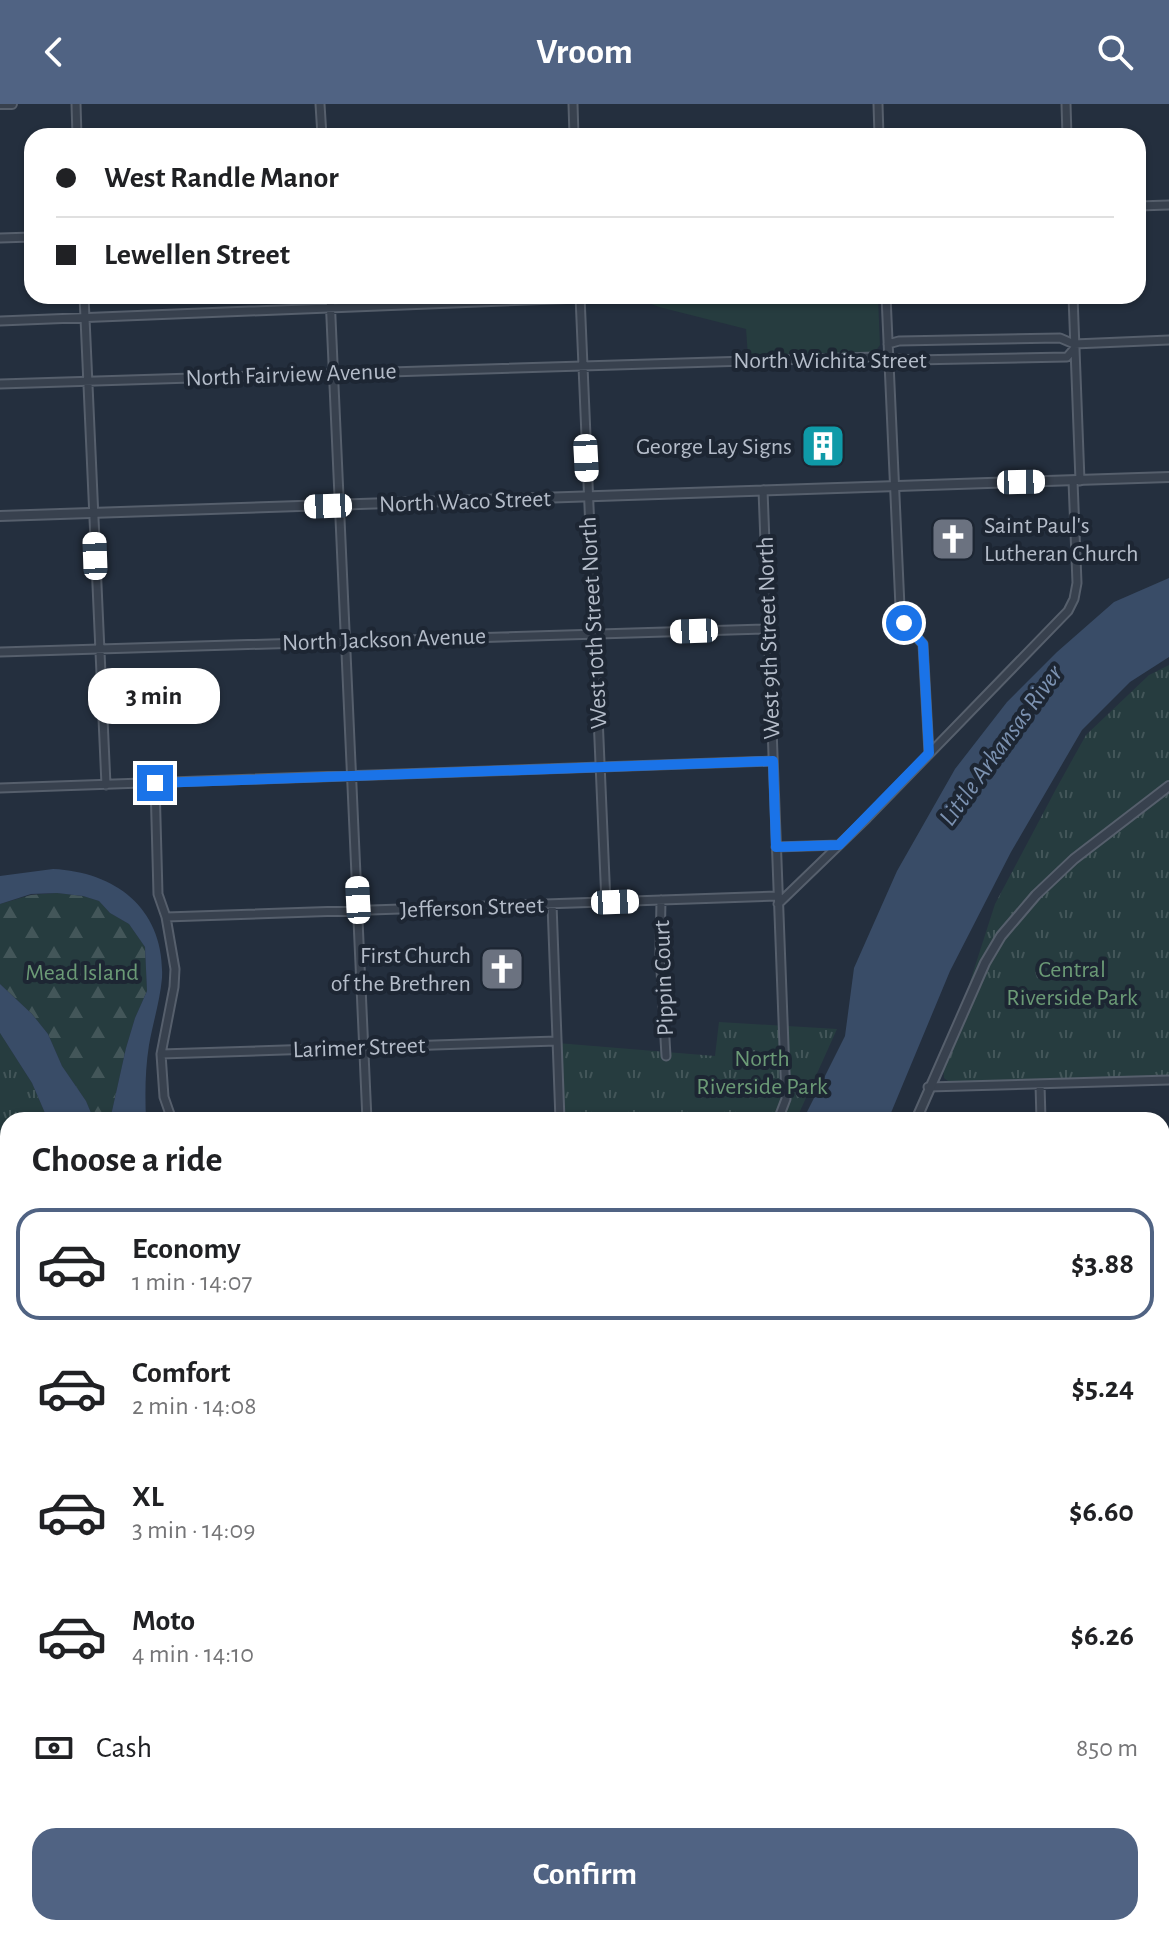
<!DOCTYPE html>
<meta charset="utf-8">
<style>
body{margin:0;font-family:"Alegreya Sans",sans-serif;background:#f2f2f2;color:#202124;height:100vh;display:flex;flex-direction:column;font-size:30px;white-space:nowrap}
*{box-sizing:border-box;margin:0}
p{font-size:26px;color:#757577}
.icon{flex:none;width:44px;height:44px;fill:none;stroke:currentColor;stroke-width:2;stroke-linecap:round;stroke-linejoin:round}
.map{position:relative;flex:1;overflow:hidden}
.drawer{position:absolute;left:0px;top:1008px;width:1170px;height:824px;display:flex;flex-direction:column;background:#fff;border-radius:24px 24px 0 0;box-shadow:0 2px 6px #0004}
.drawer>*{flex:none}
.top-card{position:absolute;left:24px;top:24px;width:1122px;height:176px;border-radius:24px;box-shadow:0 2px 6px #0004;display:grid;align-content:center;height:176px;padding:0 32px;background:#fff}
.end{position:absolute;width:36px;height:36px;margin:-18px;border:10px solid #1a73e8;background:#fff;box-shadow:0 0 0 4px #fff}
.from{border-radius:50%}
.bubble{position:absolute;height:56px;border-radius:24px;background:#fff;box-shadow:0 2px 6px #0004;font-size:26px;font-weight:700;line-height:56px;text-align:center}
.car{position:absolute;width:24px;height:48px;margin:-24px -12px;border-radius:10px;box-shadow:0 0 6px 2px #0007;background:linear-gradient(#fff 24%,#345 0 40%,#fff 0 76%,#345 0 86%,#fff 0)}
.top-card b{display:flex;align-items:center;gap:28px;height:76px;font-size:30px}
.top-card b+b{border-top:2px solid #e0e0e0}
.top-card i{width:20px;height:20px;background:#202124}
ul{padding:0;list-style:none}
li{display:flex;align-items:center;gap:24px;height:112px;margin:0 16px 12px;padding:0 16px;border:4px solid transparent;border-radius:24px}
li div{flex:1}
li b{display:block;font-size:30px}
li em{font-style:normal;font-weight:700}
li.current{border-color:#506383}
li>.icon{width:72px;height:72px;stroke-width:1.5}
h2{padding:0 32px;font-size:36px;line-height:96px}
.pay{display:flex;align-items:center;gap:20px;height:88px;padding:0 32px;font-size:30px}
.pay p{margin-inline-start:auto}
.button{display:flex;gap:16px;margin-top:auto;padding:16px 32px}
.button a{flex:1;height:92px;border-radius:24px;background:#506383;color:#fff;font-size:32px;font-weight:700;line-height:92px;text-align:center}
header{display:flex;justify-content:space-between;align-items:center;height:104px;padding:0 32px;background:#506383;color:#fff;font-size:36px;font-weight:700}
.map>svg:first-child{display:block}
.grass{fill:#263c3f}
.forest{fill:url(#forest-firs)}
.park{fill:url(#park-tufts)}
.water{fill:#394c67}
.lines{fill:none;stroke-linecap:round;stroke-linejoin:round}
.minor-casing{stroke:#565f6c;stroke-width:11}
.tertiary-casing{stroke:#565f6c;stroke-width:12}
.minor{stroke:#38414e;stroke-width:7}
.tertiary{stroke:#38414e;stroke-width:8}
.route{stroke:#1a73e8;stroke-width:10}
.labels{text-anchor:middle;stroke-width:8;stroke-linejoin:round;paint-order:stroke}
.street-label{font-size:24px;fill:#b4bcc9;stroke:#1d2633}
.poi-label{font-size:24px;fill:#b4bcc9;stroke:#1d2633;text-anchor:end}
.park-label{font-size:24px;fill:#6b9a76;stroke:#1d2633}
.water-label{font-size:26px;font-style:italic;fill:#7c92b1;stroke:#1d2633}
</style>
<header><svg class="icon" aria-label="back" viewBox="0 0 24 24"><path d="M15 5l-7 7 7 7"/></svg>Vroom<svg class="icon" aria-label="search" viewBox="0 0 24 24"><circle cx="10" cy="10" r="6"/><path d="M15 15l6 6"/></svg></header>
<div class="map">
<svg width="1169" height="1832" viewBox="0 0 1169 1832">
<defs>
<pattern id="forest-firs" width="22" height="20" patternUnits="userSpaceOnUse" patternTransform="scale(2)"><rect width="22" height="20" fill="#263c3f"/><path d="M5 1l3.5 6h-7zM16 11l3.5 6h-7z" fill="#435659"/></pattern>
<pattern id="park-tufts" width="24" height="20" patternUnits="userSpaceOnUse" patternTransform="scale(2)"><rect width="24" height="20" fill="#263c3f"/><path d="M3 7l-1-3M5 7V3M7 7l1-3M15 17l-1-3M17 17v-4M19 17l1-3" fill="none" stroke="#435659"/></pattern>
</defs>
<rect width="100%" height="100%" fill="#242f3e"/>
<path class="grass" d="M630 192H878L880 241 875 248 748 253 746 225 659 203Z"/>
<path class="forest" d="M57 789 83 792 99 797 110 809 129 820 145 843 147 887 135 914 126 944 110 1016H94L86 997 62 962 48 930 32 910 0 880V800L31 791Z"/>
<path class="park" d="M1169 561V971L952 980 944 974 943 962 995 800 1056 685 1086 631 1149 571Z
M719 918 837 925 796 1016H560L557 939 715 952Z
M0 929 32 979 48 1016H8V1054H5L0 1045Z
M8 1584V1824H392L391 1832H0V1591Z
M403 1824H588L583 1832H403Z"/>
<path class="water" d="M1169 474V553L1130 578 1082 626 1011 748 950 867 888 1016H803L845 932 854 864 897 767 955 665 1007 598 1057 548 1114 498Z
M53 765C117 768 165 806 162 874 160 896 153 919 149 941 145 966 145 991 146 1016H110L126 944 135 914 147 887 145 843 129 820 110 809 99 797 83 792 57 789 31 790 0 800V772Z
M0 880 32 910 48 930 62 962 86 997 94 1016H48L32 979 0 929Z"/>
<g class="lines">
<g class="minor-casing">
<path id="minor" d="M76 0 77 32
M320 0 322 32
M573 0 574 32
M878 0 879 32
M1066 0 1067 32
M1138 102 1169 101
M0 134 32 133
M84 192 106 681
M330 192 367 1016
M580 192 606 799
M886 192 900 503 904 519 923 540 929 649
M1073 192 1080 377
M0 217 580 194
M888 240 899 237 1060 234 1074 240 1169 236
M0 280 875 253 913 256 1067 253 1074 245
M763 386 786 995 778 1016
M0 548 768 525
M155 679 158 790 166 813 175 865 174 883 161 950 164 993 172 1016
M0 684 773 657
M776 743 839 741
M661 796 660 849 666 952
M552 800 560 1016
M778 800 867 714 1068 507 1074 495 1077 479 1073 377
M166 813 777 792
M161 950 557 937
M1040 980 1041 1016
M928 983 1169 976
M0 1232H8
M1162 1245H1169
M1162 1384 1169 1383
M0 1454 8 1440
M1162 1519H1169
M0 1623 8 1610
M1162 1656H1169
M0 1678 8 1699
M1162 1797 1169 1796
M31 1824 32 1832
M398 1824V1832
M820 1824 821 1832
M1064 1824 1065 1832
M465 1832 470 1824"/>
</g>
<g class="tertiary-casing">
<path id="tertiary" d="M0 0H12
M0 412 1169 373
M916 1016 985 859 1001 832 1036 791 1074 755 1169 682
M0 1104 8 1103
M1162 1111H1169
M686 1832 689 1824"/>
</g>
<use href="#minor" class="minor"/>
<use href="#tertiary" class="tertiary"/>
</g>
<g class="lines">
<path class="route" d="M155 679 773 657 776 743 839 741 929 649 923 540 904 519"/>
</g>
<defs>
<g id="building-square" transform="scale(2.3)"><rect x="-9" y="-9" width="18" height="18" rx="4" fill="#0f9aa8" stroke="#1d2633"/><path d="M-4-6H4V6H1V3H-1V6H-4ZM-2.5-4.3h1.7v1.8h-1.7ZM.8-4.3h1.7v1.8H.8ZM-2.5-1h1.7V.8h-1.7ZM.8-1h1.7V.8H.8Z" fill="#fff"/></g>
<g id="church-square" transform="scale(2.3)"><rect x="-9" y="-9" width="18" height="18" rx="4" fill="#6b7280" stroke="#1d2633"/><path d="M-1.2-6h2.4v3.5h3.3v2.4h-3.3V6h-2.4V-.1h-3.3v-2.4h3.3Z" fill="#fff"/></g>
</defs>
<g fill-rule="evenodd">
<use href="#building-square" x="823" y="342"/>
<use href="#church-square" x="953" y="435"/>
<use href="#church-square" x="502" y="865"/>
</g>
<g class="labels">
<g class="street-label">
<text x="830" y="264">North Wichita Street</text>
<text transform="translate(291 270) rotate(-2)" y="8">North Fairview Avenue</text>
<text transform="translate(465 397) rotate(-2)" y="8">North Waco Street</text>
<text transform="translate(593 519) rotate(-93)" y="8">West 10th Street North</text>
<text transform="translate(768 534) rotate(-92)" y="8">West 9th Street North</text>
<text transform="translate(384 535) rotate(-2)" y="8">North Jackson Avenue</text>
<text transform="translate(472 803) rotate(-2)" y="8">Jefferson Street</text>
<text transform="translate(663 874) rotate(-92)" y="8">Pippin Court</text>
<text transform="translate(359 943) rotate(-2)" y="8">Larimer Street</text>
</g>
<g class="poi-label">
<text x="792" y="350">George Lay Signs</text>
<text x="984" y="429" text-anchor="start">Saint Paul's<tspan x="984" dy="28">Lutheran Church</tspan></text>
<text x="471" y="859">First Church<tspan x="471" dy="28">of the Brethren</tspan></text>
</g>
<g class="park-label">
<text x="1072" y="873">Central<tspan x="1072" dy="28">Riverside Park</tspan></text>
<text x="82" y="876">Mead Island</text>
<text x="762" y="962">North<tspan x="762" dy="28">Riverside Park</tspan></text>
</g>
<g class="water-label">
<text transform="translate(1000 641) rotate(-54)" y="9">Little Arkansas River</text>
</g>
</g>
</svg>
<i class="end from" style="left:904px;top:519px"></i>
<i class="end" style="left:155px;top:679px"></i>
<div class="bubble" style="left:88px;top:564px;width:132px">3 min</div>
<i class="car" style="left:586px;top:354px;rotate:177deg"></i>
<i class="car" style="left:1021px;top:378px;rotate:89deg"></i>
<i class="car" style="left:328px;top:402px;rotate:268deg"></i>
<i class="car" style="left:95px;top:452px;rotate:358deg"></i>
<i class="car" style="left:694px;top:527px;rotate:268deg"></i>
<i class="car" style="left:358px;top:796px;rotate:357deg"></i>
<i class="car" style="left:615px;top:798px;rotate:88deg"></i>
<div class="top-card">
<b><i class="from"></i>West Randle Manor</b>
<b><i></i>Lewellen Street</b>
</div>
<section class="drawer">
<h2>Choose a ride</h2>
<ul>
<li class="current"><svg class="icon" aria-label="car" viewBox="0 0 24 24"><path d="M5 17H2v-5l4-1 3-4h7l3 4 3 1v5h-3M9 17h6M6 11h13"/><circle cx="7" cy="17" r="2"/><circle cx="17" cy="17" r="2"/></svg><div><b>Economy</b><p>1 min · 14:07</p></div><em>$3.88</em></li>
<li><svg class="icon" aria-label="car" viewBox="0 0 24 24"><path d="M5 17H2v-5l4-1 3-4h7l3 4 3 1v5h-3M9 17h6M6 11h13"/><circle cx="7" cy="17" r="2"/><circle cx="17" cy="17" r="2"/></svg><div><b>Comfort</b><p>2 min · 14:08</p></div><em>$5.24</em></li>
<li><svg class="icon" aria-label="car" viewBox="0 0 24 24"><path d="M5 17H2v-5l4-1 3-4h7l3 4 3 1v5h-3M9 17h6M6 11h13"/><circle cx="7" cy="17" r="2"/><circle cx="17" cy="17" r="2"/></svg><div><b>XL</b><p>3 min · 14:09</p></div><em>$6.60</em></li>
<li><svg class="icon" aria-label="car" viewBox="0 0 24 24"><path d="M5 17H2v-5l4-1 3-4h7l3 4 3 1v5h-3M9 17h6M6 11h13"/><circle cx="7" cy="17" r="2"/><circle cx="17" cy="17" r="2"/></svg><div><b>Moto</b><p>4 min · 14:10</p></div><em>$6.26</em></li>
</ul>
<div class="pay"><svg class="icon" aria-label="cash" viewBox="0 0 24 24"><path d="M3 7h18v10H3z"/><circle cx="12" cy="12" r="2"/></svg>Cash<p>850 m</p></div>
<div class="button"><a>Confirm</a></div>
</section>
</div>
